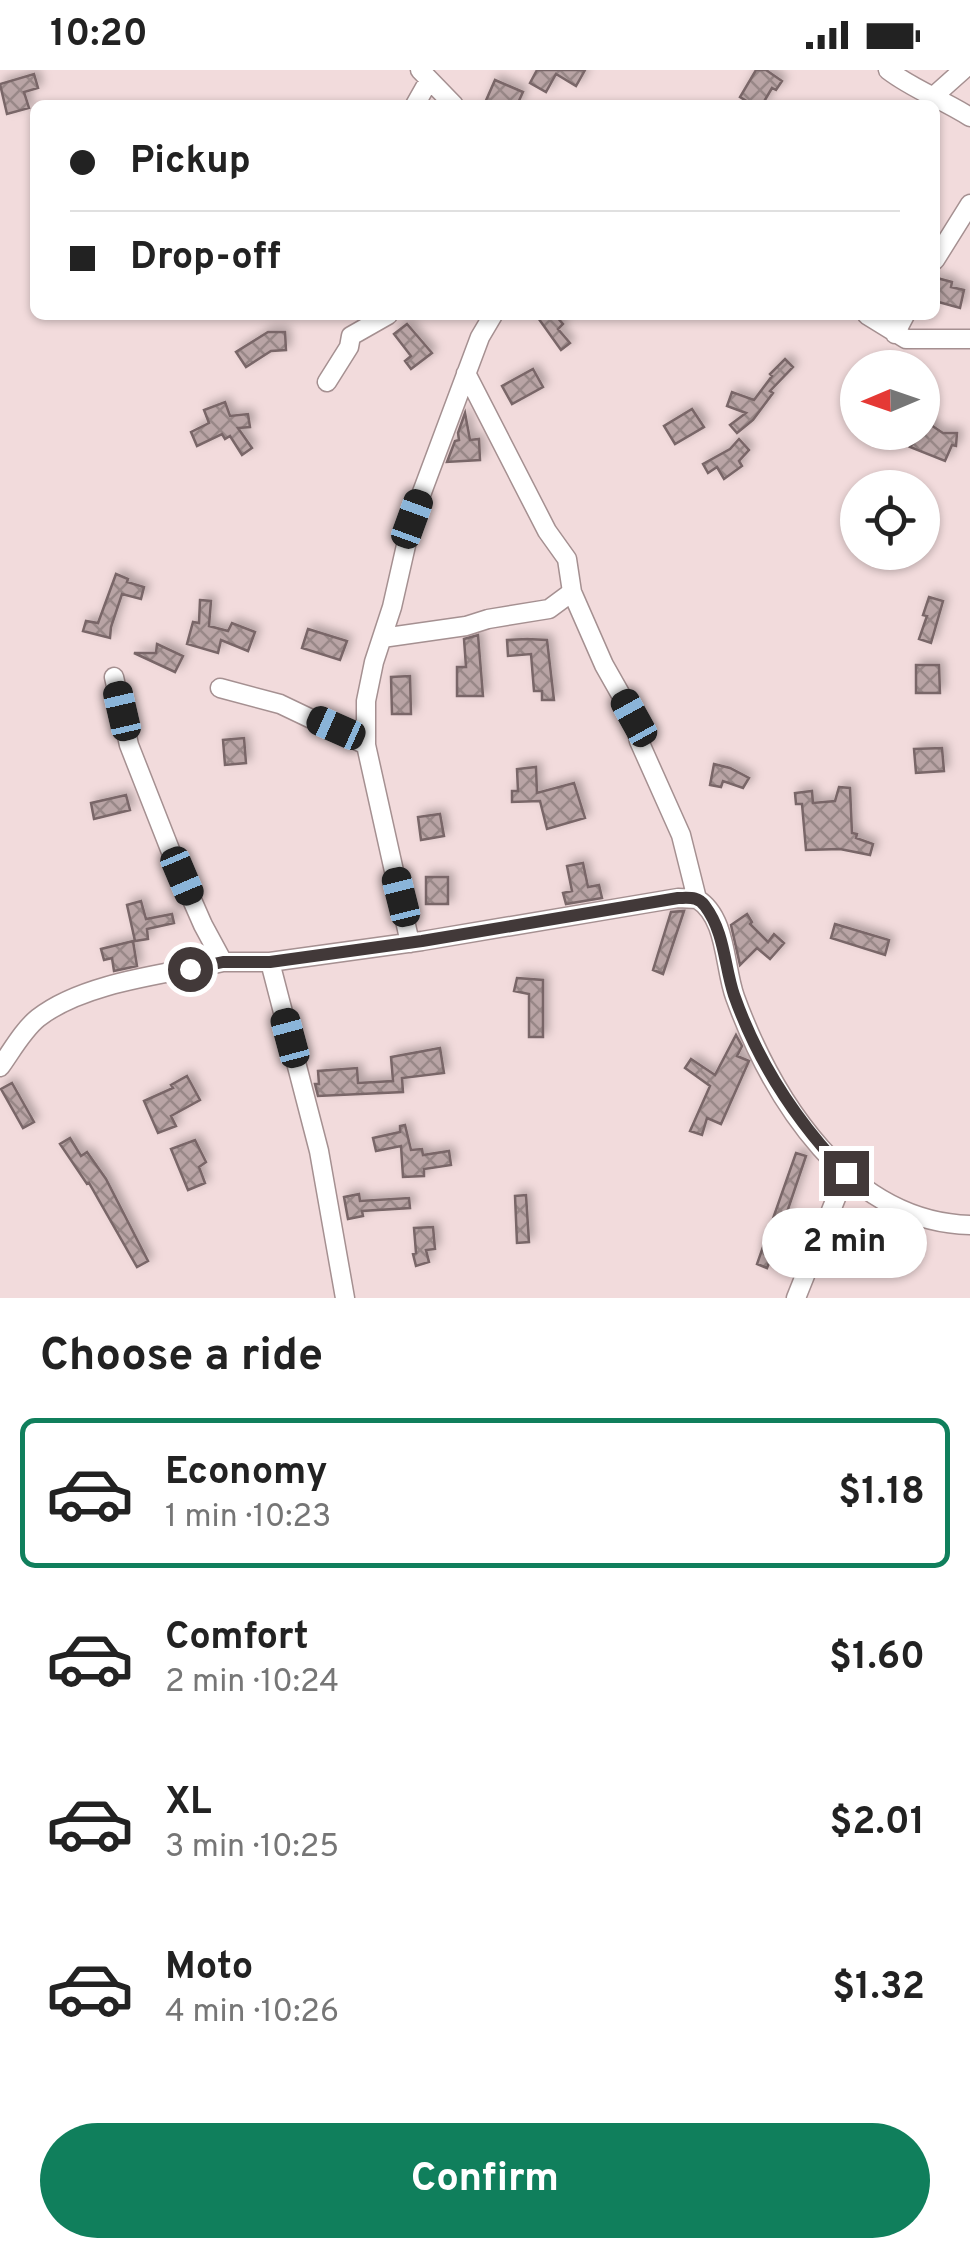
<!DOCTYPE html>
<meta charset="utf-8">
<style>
body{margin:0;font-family:Overpass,sans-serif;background:#f2f2f2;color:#222;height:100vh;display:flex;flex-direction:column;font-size:38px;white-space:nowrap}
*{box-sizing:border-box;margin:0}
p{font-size:32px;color:#767676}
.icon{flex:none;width:55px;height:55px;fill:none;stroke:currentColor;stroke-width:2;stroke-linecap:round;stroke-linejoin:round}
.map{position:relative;height:1228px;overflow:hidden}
.sheet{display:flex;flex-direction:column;background:#fff;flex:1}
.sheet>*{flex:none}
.banner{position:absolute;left:30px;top:30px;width:910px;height:220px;border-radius:15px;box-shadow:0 2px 8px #0004;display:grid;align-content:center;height:220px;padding:0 40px;background:#fff}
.needle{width:65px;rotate:268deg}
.buttons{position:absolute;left:840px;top:280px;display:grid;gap:20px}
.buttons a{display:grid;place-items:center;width:100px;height:100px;border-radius:50%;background:#fff;box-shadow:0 2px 8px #0004;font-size:50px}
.end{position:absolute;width:45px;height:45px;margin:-22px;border:12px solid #423939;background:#fff;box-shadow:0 0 0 5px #fff}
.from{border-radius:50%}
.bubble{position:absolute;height:70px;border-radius:35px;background:#fff;box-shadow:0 2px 8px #0004;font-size:32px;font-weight:700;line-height:70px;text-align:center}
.car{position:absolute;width:30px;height:60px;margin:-30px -15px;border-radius:12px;box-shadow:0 0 8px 2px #0007;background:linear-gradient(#222 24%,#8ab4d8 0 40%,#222 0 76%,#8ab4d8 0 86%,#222 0)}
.banner b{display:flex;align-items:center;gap:35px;height:95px;font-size:38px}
.banner b+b{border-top:2px solid #e0e0e0}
.banner i{width:25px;height:25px;background:#222}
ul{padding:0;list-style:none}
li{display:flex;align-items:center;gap:30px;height:150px;margin:0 20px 15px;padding:0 20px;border:5px solid transparent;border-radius:15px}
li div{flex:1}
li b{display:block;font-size:38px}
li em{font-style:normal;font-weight:700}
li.on{border-color:#107f5c}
li>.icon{width:90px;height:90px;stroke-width:1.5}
h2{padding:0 40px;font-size:45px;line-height:120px}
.primary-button{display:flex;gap:20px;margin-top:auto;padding:20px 40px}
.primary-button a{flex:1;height:115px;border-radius:60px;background:#107f5c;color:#fff;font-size:40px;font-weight:700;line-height:115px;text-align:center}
.status{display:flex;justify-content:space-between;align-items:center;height:70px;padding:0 50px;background:#fff;direction:ltr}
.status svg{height:28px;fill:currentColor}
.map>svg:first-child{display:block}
.building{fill:url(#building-cross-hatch);stroke:#796667;stroke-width:2.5;filter:url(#shadow)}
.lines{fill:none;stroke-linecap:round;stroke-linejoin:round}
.minor-casing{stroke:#a59091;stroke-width:21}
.minor{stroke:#fff;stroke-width:18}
.route{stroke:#423939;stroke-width:12}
</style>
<div class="status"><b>10:20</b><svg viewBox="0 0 49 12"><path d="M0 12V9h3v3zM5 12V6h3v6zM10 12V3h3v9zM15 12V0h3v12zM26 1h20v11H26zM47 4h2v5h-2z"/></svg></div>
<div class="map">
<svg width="970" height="1228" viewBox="0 0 970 1228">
<defs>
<pattern id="building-cross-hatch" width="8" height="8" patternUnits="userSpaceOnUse" patternTransform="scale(2.5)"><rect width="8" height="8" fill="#b9a4a5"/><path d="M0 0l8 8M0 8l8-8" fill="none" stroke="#988787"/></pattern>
<filter id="shadow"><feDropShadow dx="4.5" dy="-4.5" stdDeviation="5" flood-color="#0004"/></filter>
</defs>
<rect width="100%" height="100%" fill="#f2dbdc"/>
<path class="building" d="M537 0H585L576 16 556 4 546 22 530 13Z
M756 0H766L782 11 776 20 772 18 762 35H753L740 27Z
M34 4 38 18 24 22 29 38 7 44 0 14Z
M495 10 523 22 517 35H484Z
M937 208 952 212 951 217 964 220 960 238 935 231Z
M536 245H555L563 254 558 259 570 273 561 280Z
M407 254 432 283 411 299 405 291 411 286 394 264Z
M268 262H285L286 280 271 281 246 297 236 282Z
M785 289 793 297 770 321 773 323 753 350 737 363 730 355 746 343 727 336 732 322 754 330 772 306 770 304Z
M533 299 543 317 512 334 502 316Z
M225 332 230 346 248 344 250 357 238 358 252 378 242 385 230 366 225 369 222 364 197 376 191 362 209 353 204 340Z
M692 339 704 357 675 374 664 356Z
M465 343 470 370 479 369 480 390 447 392 455 371 459 370 458 363Z
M922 349 943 363H957L956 376 952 375 945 391 910 377 922 362Z
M739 369 749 380 739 391 742 396 724 409 717 397 708 403 703 394 730 379Z
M116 504 128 509 127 512 144 517 141 529 122 524 111 557 110 568 83 561 86 551 98 553Z
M929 527 943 531 931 573 919 569 927 546 923 545Z
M200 530 211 531 209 556 228 561 232 553 255 562 248 581 221 570 218 583 187 574 193 552 199 553Z
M308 559 347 571 340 590 302 578Z
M478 565 483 626H457V597H466L464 569Z
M527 569 547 570 554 630H542V621H534L531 584 508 586 507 570Z
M157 574 183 586 175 602 134 583H156Z
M916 595H939L940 623H916Z
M410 606 411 644H392L391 607Z
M244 668 246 693 225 695 223 670Z
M942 678 944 701 916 703 914 679Z
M714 694 730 698 749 708 743 718 723 711 721 717 710 715Z
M536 697 537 723 574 713 585 748 547 759 540 731 512 732V721H518L517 699Z
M839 717 850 718 852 763 857 764 856 768 873 774 870 785 840 779 806 780 802 734H796L795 723 812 721 813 733 835 731Z
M126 725 130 740 94 749 91 733Z
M440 744 444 766 421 770 418 747Z
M583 793 588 817 599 815 602 828 566 834 563 823 572 821 567 796Z
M426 807H448V834H426Z
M141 831 146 849 172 844 174 853 147 859 148 869 135 871 127 835Z
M684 841 663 904 653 900 671 842Z
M747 844 752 852 750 854 768 872 774 864 784 873 770 889 757 878 740 895 731 855Z
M835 854 889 870 885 885 831 868Z
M133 871 137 896 114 901 112 888 104 890 101 879Z
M517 908 543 910V967H529V924L514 921Z
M736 965 742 976 737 986 749 991 721 1054 707 1048 702 1065 690 1061 710 1016 685 998 691 989 715 1005Z
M440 978 444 1003 402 1008 403 1022 318 1026 315 1014H319L318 1001 357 998 358 1013 393 1011 391 987Z
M187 1006 200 1030 171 1046 176 1056 158 1063 144 1031 173 1018 171 1015Z
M12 1013 34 1052 23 1058 1 1019Z
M405 1055 411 1080 422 1079 423 1085 449 1081 451 1095 424 1099V1106L403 1107 401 1076 376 1081 373 1068 400 1062V1056Z
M70 1068 81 1086 87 1082 106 1109 148 1191 137 1197 89 1113 87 1114 60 1074Z
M195 1070 206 1092 199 1097 205 1113 188 1120 171 1079Z
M796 1083 806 1086 784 1151 810 1160 796 1194 772 1185 767 1198 757 1194Z
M359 1124 360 1131 409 1128 410 1138 362 1141 363 1146 348 1149 344 1127Z
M526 1125 529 1172 517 1173 515 1126Z
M433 1157 435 1179 426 1180 429 1192 416 1196 413 1184 416 1183 414 1158Z"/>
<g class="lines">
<g class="minor-casing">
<path id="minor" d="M420 0 454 35
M888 0C914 20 942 29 970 47
M935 25 963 0
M415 35 428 12
M935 190 970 134
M867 245 906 269H970
M895 264 905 245
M466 303 547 461 567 489 572 522 604 595 634 648 639 671 681 765 697 829C727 847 724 897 735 927 772 1028 848 1152 970 1155
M327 312 349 277 351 266 388 245
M382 568 466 556 488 549 549 539 572 522
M114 607 129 675 171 782 203 855 223 892H270L422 871 678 828 697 829
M220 618 280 634 366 675
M410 873 366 675V631L374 592 392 537 412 449 480 267 493 245
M270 892 319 1081 345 1228
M0 997C11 982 23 960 38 948 84 912 167 904 223 892
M796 1228 846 1103"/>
</g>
<use href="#minor" class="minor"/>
</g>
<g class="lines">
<path class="route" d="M190 899 223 892H270L422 871 678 828C689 828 698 826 705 836 725 863 724 895 734 925 758 993 796 1051 846 1103"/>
</g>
</svg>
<div class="buttons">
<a><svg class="needle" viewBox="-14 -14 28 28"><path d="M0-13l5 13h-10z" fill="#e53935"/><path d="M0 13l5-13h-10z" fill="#767676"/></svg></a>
<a><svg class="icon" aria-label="locate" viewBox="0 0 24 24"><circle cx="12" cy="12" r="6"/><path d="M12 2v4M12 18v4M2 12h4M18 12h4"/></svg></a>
</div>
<i class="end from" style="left:190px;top:899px"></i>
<i class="end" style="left:846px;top:1103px"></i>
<div class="bubble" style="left:762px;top:1138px;width:165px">2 min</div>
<i class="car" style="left:412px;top:449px;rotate:20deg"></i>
<i class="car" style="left:122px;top:641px;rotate:347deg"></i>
<i class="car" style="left:634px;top:648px;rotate:331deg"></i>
<i class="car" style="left:336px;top:658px;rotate:294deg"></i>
<i class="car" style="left:182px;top:806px;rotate:157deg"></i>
<i class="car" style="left:401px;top:827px;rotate:346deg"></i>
<i class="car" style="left:290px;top:968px;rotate:345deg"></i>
<div class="banner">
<b><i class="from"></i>Pickup</b>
<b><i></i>Drop-off</b>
</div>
</div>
<section class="sheet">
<h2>Choose a ride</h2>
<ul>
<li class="on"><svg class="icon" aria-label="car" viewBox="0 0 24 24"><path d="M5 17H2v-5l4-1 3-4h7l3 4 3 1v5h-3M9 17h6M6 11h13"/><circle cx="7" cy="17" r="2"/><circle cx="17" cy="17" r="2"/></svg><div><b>Economy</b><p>1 min · 10:23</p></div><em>$1.18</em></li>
<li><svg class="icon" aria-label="car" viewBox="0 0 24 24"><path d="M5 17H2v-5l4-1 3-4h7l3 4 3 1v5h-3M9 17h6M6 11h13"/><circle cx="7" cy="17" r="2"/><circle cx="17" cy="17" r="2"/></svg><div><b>Comfort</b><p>2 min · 10:24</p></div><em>$1.60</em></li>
<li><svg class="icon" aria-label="car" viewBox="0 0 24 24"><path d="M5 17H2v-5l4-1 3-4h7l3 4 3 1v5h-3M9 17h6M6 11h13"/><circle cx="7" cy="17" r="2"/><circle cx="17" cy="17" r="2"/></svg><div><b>XL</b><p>3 min · 10:25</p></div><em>$2.01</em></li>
<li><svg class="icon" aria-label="car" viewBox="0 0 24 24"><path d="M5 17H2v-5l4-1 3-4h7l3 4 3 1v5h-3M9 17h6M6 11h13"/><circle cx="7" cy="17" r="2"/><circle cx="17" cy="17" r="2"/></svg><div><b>Moto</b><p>4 min · 10:26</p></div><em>$1.32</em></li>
</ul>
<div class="primary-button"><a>Confirm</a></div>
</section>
